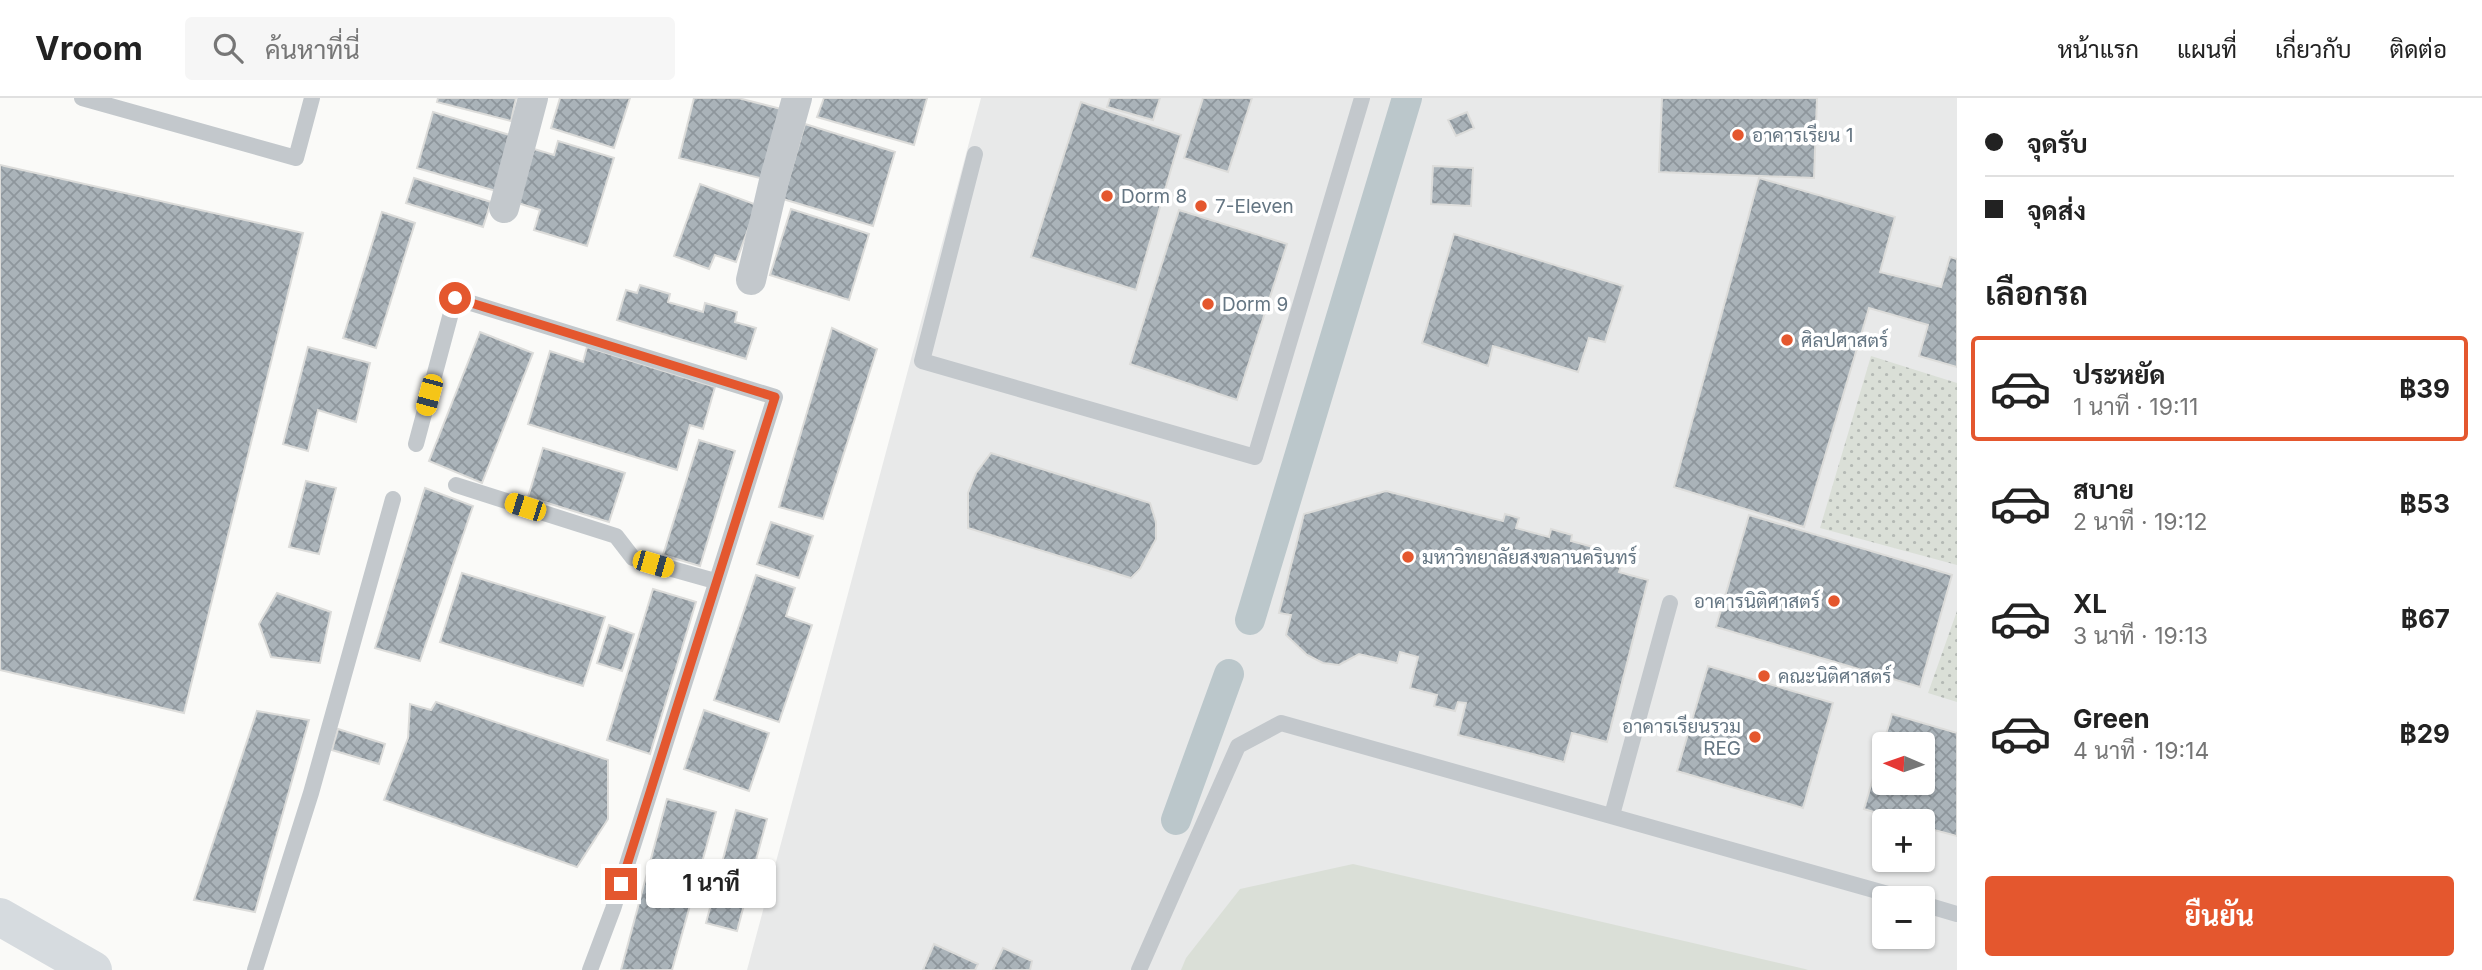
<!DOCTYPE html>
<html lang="th">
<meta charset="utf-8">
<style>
body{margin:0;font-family:Inter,Sarabun,sans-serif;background:#f6f6f6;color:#222;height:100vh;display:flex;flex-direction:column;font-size:26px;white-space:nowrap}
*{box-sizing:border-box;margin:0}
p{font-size:23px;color:#767676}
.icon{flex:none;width:38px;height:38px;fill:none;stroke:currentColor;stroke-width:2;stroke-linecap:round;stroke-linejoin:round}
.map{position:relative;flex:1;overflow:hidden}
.drawer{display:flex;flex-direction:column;background:#fff;width:525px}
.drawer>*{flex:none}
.hud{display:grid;align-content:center;height:154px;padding:0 28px;background:#fff}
.needle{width:46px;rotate:272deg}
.fabs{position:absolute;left:1872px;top:634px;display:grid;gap:14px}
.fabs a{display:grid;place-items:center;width:63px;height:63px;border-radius:7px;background:#fff;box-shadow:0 2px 5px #0004;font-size:35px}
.end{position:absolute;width:32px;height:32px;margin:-16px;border:9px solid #e4572e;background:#fff;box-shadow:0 0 0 4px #fff}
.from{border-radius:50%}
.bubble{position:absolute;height:49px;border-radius:7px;background:#fff;box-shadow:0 2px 5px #0004;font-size:23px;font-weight:700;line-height:49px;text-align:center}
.car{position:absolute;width:21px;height:42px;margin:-21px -10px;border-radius:9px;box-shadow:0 0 5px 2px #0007;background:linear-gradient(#f5c518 24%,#345 0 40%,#f5c518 0 76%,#345 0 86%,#f5c518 0)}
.hud b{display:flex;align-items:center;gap:24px;height:66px;font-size:26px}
.hud b+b{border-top:2px solid #e0e0e0}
.hud i{width:18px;height:18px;background:#222}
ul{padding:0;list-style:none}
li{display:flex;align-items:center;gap:21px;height:105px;margin:0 14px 10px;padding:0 14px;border:4px solid transparent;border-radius:7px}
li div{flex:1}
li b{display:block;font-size:26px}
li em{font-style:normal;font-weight:700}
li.on{border-color:#e4572e}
li>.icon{width:63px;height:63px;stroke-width:1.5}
h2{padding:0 28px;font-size:32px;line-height:84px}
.action{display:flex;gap:14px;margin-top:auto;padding:14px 28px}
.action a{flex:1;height:80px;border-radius:7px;background:#e4572e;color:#fff;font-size:28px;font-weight:700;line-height:80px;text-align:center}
header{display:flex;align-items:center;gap:42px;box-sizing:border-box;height:98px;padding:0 35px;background:#fff;border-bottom:2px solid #e0e0e0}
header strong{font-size:33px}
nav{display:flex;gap:38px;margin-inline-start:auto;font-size:24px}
.search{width:490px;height:63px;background:#f6f6f6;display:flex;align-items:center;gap:18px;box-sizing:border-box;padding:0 24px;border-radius:7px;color:#767676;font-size:26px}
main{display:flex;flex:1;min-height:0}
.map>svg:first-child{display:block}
.built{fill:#e8e9e9;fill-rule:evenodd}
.grass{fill:url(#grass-dots)}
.pitch{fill:#dadfd7}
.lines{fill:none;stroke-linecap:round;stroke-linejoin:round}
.canal{stroke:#bbc7cb;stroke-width:30}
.building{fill:url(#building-cross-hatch);stroke:#dcdcda;stroke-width:2;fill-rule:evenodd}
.service{stroke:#c3c8cc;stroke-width:16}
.minor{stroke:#c3c8cc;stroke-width:30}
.primary{stroke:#d6dbdf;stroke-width:38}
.route{stroke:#e4572e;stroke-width:9}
.poi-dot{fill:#e4572e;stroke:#fff;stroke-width:2.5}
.labels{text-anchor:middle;stroke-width:7;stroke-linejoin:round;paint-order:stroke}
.poi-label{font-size:19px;fill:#657683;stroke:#fff;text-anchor:start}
</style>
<header>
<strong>Vroom</strong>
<div class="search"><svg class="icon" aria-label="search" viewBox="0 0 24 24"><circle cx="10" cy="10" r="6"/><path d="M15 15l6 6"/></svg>ค้นหาที่นี่</div>
<nav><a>หน้าแรก</a><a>แผนที่</a><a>เกี่ยวกับ</a><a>ติดต่อ</a></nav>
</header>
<main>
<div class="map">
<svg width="1957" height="872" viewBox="0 0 1957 872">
<defs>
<pattern id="grass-dots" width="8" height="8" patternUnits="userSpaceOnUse" patternTransform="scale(1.75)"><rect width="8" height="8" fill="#dadfd7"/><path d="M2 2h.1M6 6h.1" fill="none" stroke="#b4b9b4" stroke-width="1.8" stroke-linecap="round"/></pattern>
<pattern id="building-cross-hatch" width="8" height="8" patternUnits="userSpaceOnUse" patternTransform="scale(1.75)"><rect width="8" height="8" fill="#aab3b9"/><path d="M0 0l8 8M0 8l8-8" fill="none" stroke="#8e969c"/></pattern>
</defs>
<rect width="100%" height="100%" fill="#fafaf8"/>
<path class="built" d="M981 0H1957V872H747ZM1885 646H1923V684H1885ZM1885 723H1923V761H1885ZM1885 800H1923V838H1885Z"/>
<path class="grass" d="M1871 258 1957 285V467L1820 430Z
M1957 513V604L1928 595Z"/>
<path class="pitch" d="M1353 766 1805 871 1808 872H1181L1186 860 1240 791Z"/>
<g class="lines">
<path class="canal" d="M1250 522 1407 0
M1176 722 1229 576"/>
</g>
<path class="building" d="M438 0H516L511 23 437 4Z
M560 0H630L614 50 551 30Z
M694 0H738L789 13 772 83 679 60Z
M824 0H927L914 47 817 19Z
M1110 0H1160L1153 22 1107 9Z
M1203 0H1252L1228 74 1184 60Z
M1662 0H1817L1814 80 1659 74Z
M1081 4 1181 37 1136 192 1031 159Z
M433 14 513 38 496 93 417 70Z
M1467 14 1474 30 1456 38 1448 22Z
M805 26 895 54 873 128 783 101Z
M558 43 614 60 587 148 534 132 540 112 518 105 534 51 554 57Z
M0 67 303 135 184 615 0 572Z
M1433 68 1473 70 1471 108 1431 106Z
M414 80 491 104 483 129 406 105Z
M1759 80 1895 119 1880 174 1941 189 1950 159 1957 161V269L1919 258 1928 227 1869 210 1804 429 1674 389Z
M700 86 757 107 736 164 715 157 709 171 674 158Z
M791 111 869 136 849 202 770 177Z
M1179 112 1287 146 1237 302 1130 266Z
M382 114 415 125 376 250 343 240Z
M1454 136 1623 188 1605 244 1589 240 1578 274 1493 248 1488 268 1422 245Z
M640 187 670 196 668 204 703 214 705 205 737 214 735 224 756 230 746 261 617 222 626 192 637 195Z
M832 230 877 251 823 421 779 409Z
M480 234 533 255 482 385 429 363Z
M308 249 370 265 356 324 318 312 308 353 283 346Z
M587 249 715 289 703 331 690 327 677 372 528 326 550 253 583 264Z
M699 342 735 353 700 468 663 457Z
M543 350 625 375 609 424 528 399Z
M991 355 1150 405 1156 424V441L1140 471 1131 480 968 430V395L976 375Z
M306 383 336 390 319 456 289 449Z
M425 390 473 408 420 563 375 550Z
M1386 393 1503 423 1505 416 1519 420 1516 430 1549 439 1551 431 1572 437 1571 443 1604 452 1602 459 1622 464 1619 474 1648 482 1607 644 1572 635 1564 664 1458 637 1466 605 1458 604 1455 613 1434 608 1437 597 1410 590 1418 559 1400 554 1397 565 1359 556 1339 567 1323 565 1307 557 1286 537 1291 517 1279 515 1304 416Z
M1749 417 1952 477 1920 589 1716 529Z
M771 424 813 438 799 480 757 466Z
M462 475 605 519 583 588 440 544Z
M756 477 795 490 786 518 812 527 779 624 714 602Z
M653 491 696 504 650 656 607 642Z
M277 495 331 514 320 565 271 559 259 526Z
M609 527 634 536 622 573 597 565Z
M1708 568 1833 605 1803 710 1677 673Z
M436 604 608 662V721L577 769 384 702 408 640 410 606 431 612Z
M704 612 769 635 749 693 684 671Z
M257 613 309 622 255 814 194 802Z
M1892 616 1957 635V738L1923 729V723H1903L1864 711ZM1885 646H1923V684H1885Z
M338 631 385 646 379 666 332 652Z
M667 701 716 714 672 872H621Z
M736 712 767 721 737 833 706 825Z
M934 846 978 866 975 872H923Z
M1003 850 1032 863 1030 872H993Z"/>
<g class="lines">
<path class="service" d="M82 0 296 60 312 0
M975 56 922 263 1255 359 1362 0
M416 346 455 200 775 299 613 811 590 872
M456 387 616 438 633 460 715 483
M1612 717 1670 505
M1923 806 1957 816
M255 872 311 695 393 401
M1139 872 1238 648 1281 625 1902 800"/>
<path class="minor" d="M504 110 533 0
M751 182 774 83 797 0"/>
<path class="primary" d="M0 819 93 872"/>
</g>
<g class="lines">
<path class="route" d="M455 200 775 299 621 786"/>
</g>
<g class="poi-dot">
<circle cx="1738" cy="37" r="7"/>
<circle cx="1107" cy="98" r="7"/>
<circle cx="1201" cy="108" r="7"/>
<circle cx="1208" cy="206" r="7"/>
<circle cx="1787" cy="242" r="7"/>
<circle cx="1408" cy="459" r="7"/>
<circle cx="1834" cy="503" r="7"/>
<circle cx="1764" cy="578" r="7"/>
<circle cx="1755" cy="639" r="7"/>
</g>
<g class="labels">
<g class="poi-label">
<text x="1752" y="44">อาคารเรียน 1</text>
<text x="1121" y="105">Dorm 8</text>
<text x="1215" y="115">7-Eleven</text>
<text x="1222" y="213">Dorm 9</text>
<text x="1801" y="249">ศิลปศาสตร์</text>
<text x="1422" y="466">มหาวิทยาลัยสงขลานครินทร์</text>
<text x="1820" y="510" text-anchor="end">อาคารนิติศาสตร์</text>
<text x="1778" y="585">คณะนิติศาสตร์</text>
<text x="1741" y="635" text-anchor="end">อาคารเรียนรวม<tspan x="1741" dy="22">REG</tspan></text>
</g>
</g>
</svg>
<div class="fabs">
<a><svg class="needle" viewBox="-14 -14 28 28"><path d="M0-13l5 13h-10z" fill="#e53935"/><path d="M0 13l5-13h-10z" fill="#767676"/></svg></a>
<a>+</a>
<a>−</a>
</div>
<i class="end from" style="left:455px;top:200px"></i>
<i class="end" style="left:621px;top:786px"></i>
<div class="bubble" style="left:646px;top:761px;width:130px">1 นาที</div>
<i class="car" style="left:429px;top:297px;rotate:195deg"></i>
<i class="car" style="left:525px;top:409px;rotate:288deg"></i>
<i class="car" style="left:653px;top:466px;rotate:106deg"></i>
</div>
<section class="drawer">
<div class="hud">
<b><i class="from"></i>จุดรับ</b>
<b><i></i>จุดส่ง</b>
</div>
<h2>เลือกรถ</h2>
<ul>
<li class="on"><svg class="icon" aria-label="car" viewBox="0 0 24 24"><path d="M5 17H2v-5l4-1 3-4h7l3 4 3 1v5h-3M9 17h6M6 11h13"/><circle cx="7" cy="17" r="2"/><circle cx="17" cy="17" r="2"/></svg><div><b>ประหยัด</b><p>1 นาที · 19:11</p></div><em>฿39</em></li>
<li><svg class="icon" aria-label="car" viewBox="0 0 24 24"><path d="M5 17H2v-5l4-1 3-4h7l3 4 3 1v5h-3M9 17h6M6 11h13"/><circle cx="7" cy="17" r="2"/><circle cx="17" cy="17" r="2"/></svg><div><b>สบาย</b><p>2 นาที · 19:12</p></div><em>฿53</em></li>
<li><svg class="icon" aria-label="car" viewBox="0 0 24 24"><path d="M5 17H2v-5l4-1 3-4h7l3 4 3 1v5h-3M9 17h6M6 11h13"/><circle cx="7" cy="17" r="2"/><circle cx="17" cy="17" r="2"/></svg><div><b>XL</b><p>3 นาที · 19:13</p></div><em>฿67</em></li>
<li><svg class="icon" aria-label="car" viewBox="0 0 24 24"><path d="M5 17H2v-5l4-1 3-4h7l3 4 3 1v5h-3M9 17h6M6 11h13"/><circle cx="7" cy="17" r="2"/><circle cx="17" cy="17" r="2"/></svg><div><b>Green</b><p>4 นาที · 19:14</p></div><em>฿29</em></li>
</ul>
<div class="action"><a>ยืนยัน</a></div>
</section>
</main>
